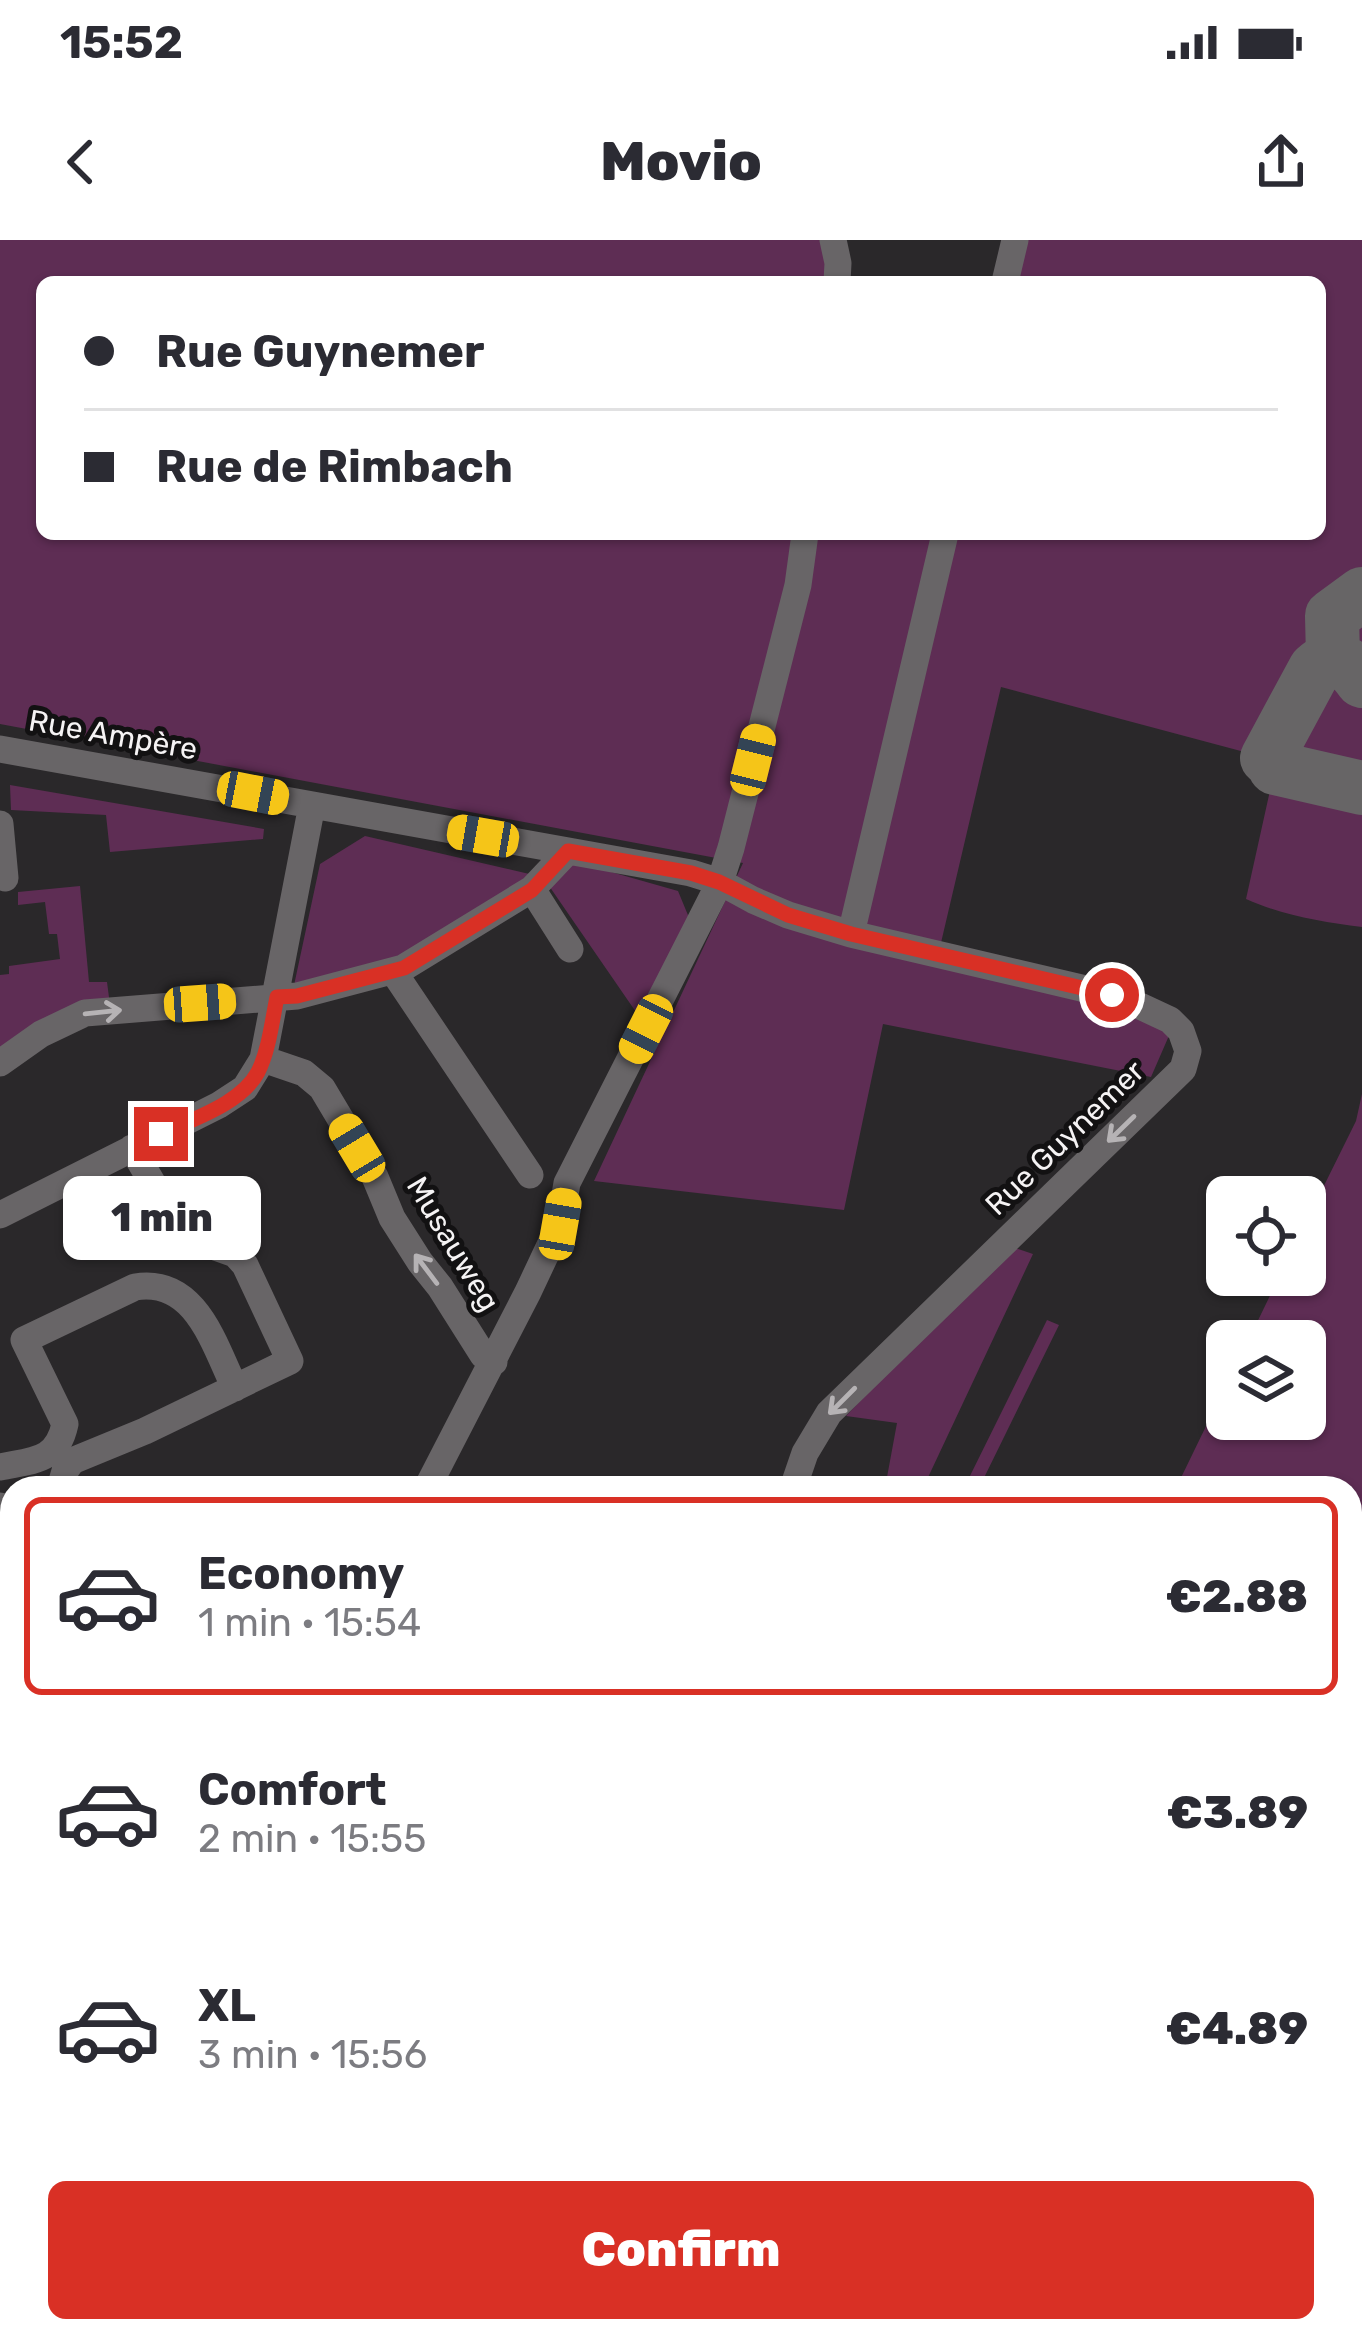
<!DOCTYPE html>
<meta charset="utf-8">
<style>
body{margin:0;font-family:Rubik,sans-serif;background:#f7f7f7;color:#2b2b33;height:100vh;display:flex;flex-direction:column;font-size:45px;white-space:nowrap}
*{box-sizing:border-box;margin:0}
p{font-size:39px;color:#7c7c81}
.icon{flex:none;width:66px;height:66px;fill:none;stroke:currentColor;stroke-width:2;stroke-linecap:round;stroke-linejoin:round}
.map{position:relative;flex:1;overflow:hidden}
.sheet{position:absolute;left:0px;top:1236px;width:1362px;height:867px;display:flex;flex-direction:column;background:#fff;border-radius:36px 36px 0 0;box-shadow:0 3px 9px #0004}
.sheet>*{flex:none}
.guide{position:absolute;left:36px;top:36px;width:1290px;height:264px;border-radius:18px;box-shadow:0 3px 9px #0004;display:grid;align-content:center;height:264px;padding:0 48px;background:#fff}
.tools{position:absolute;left:1206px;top:936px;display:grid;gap:24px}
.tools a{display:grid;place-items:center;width:120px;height:120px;border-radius:18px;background:#fff;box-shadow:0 3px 9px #0004;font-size:60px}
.end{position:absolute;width:54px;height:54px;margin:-27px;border:15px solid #d93025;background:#fff;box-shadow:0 0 0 6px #fff}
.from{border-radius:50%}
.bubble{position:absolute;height:84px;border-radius:18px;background:#fff;box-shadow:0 3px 9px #0004;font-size:39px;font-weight:800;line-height:84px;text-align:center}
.car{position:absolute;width:36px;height:72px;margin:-36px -18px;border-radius:15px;box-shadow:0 0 9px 3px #0007;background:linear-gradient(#f5c518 24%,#345 0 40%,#f5c518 0 76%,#345 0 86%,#f5c518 0)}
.guide b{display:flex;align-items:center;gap:42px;height:114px;font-size:45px}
.guide b+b{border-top:3px solid #e1e1e2}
.guide i{width:30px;height:30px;background:#2b2b33}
ul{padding:21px 0 0;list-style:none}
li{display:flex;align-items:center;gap:36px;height:198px;margin:0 24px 18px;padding:0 24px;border:6px solid transparent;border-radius:18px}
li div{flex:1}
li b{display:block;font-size:45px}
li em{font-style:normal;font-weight:800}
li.active{border-color:#d93025}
li>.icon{width:108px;height:108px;stroke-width:1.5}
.primary-button{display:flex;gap:24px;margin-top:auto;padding:24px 48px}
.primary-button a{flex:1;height:138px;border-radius:18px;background:#d93025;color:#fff;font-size:48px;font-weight:800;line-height:138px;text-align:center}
.status{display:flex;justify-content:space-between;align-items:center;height:84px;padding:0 60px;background:#fff;direction:ltr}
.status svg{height:33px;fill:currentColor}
header{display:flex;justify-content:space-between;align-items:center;height:156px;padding:0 48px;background:#fff;font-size:54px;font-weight:800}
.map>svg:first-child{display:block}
.green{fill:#5e2d54}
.water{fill:#23001d}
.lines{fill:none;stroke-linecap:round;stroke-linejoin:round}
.taxiway{stroke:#676566;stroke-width:54}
.minor{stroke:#686567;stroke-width:27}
.oneway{stroke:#b6b3b5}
.route{stroke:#d93025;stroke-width:15}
.labels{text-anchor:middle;stroke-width:10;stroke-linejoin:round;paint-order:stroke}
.street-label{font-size:30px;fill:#f5f3f4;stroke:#121112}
</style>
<div class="status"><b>15:52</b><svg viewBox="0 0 49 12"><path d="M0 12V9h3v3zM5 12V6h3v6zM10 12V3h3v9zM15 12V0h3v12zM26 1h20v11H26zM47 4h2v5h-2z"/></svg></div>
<header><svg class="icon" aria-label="back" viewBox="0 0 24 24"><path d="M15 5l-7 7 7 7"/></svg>Movio<svg class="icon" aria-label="share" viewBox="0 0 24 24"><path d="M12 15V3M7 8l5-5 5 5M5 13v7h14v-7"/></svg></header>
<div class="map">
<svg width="1362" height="2101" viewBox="0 0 1362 2101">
<rect width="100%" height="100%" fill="#2a282a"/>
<path class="green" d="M0 0H845L841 42H42V294H1320V42H1018L1028 0H1362V687C1322 682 1282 675 1246 659L1275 528 1267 518 1001 447 940 707 1178 775 1151 837 883 784 844 970 594 941 743 623 0 484Z
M10 545 264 589 263 599 110 612 106 575 11 570Z
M365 596 538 636 399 724 293 750 320 624Z
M576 622 678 651 690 680 638 775 545 640Z
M80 646 89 742H107L110 765 0 812V735L9 734V726L60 719 57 694H49L45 662 18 665V652Z
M1362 854V2101H877L871 2091H1350V1248H1176L1227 1143V1179H1305V1101H1248L1280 1035H1305V984L1356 881Z
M991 1000 1033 1014 923 1248H885L897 1183 846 1176 953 1063Z
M1047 1080 1059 1085 979 1248H964Z"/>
<path class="water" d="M530 2091H685L680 2101H528Z"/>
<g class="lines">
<path class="taxiway" d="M1333 417 1332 376 1362 354
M1267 518 1315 429C1336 410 1348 422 1362 441
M1275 528 1362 548"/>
<path class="minor" d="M833 0 838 23 837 42
M1005 42 1015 0
M0 509 691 633 720 642 753 660 788 675 851 694 1111 755 1140 766 1170 780 1181 791 1188 811 1183 829 829 1173 805 1213 793 1248
M0 584 5 638
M532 649 570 709
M851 694 945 294
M393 731 530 935
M263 819 304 833 322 848 375 937 392 978 420 1022 440 1047 483 1115 494 1122
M0 823 41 794 85 773 297 756 403 728 532 649 568 611
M0 975 219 865 245 848 263 819 312 565
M0 1227C33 1220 57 1222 65 1184L24 1100 135 1047C196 1037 214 1105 235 1148
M60 1248 65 1231 72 1221 145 1191 290 1121 245 1025 235 1014 187 997 181 992 132 908
M427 1248 528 1052 560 984 567 943 720 642 731 608 798 345 805 294
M0 1266 12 1268
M0 1909 12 1892
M0 2065 12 2064
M846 2091 852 2101"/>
</g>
<defs><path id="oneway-shaft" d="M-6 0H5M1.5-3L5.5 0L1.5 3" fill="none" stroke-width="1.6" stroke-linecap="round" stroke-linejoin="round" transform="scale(3)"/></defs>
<g class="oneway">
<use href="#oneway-shaft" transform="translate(103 772) rotate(-6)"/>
<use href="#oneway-shaft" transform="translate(1121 889) rotate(136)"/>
<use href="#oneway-shaft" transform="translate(426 1029) rotate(-127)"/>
<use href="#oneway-shaft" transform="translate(842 1161) rotate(135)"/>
</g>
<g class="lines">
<path class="route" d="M161 894C192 879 241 864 258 832 269 810 272 781 277 757L297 756 404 728 532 650 568 611 691 633 719 642 788 675 851 694 1112 755"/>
</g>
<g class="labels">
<g class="street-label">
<text transform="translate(113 495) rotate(10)" y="10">Rue Ampère</text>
<text transform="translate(1065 898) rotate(-44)" y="10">Rue Guynemer</text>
<text transform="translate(453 1004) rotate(59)" y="10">Musauweg</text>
</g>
</g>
</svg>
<div class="tools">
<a><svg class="icon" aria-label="locate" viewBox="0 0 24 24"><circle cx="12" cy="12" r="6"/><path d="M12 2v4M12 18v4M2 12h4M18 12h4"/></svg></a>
<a><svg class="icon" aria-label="layers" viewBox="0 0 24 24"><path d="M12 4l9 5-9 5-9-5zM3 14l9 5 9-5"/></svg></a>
</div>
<i class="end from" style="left:1112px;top:755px"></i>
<i class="end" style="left:161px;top:894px"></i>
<div class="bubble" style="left:63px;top:936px;width:198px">1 min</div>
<i class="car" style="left:753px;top:520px;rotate:14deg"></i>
<i class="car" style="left:253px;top:553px;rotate:101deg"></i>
<i class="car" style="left:483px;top:596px;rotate:280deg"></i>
<i class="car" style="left:200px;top:763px;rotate:86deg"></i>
<i class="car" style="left:646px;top:789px;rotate:207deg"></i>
<i class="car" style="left:357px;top:908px;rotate:329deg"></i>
<i class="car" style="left:560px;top:984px;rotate:10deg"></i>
<div class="guide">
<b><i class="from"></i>Rue Guynemer</b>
<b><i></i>Rue de Rimbach</b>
</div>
<section class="sheet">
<ul>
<li class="active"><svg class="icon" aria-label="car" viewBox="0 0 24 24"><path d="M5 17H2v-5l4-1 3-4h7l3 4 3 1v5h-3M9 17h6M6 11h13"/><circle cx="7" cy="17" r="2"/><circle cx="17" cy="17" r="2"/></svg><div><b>Economy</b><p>1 min · 15:54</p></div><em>€2.88</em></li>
<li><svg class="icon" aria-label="car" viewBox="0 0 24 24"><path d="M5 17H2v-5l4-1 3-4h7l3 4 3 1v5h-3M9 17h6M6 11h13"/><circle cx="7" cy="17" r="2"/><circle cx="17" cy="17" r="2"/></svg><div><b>Comfort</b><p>2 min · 15:55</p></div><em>€3.89</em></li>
<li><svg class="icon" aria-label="car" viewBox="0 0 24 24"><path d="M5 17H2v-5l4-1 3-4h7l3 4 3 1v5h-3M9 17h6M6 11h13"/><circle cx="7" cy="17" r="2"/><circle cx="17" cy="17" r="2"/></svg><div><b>XL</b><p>3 min · 15:56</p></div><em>€4.89</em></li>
</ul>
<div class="primary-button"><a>Confirm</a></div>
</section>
</div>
